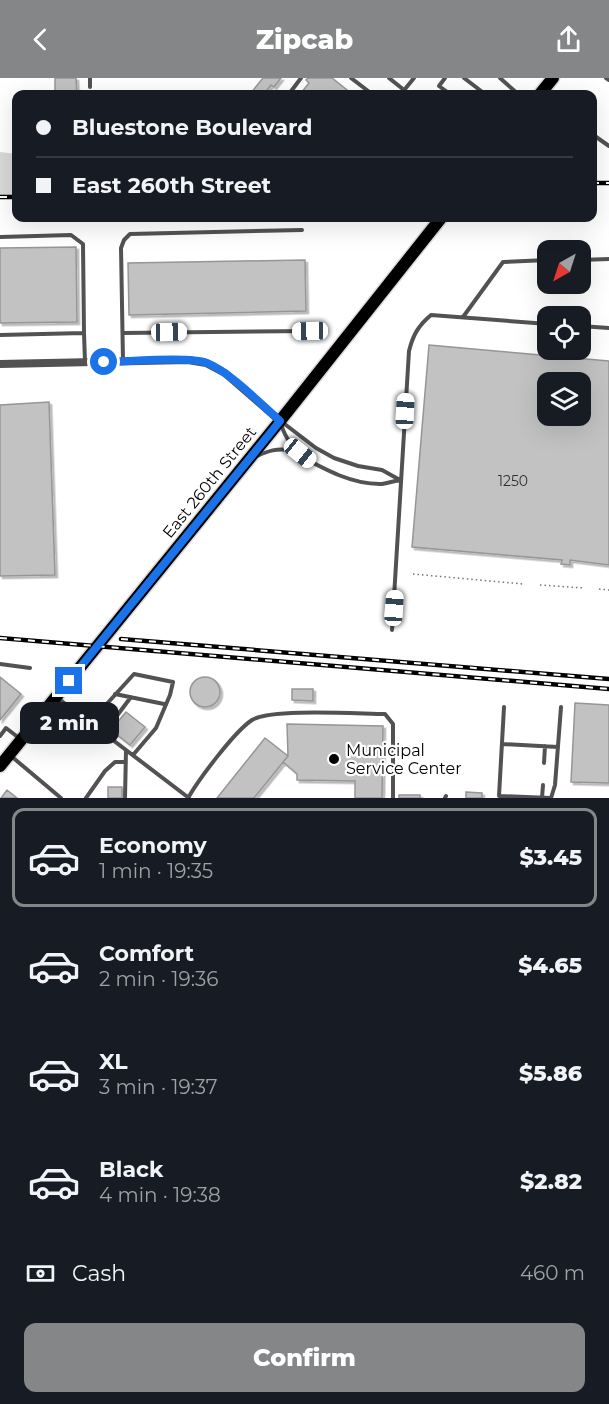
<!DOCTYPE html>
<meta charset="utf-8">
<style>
body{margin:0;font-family:Montserrat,sans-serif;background:#242831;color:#f1f3f6;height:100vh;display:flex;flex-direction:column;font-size:22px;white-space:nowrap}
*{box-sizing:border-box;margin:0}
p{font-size:20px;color:#9ea1a6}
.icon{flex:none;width:33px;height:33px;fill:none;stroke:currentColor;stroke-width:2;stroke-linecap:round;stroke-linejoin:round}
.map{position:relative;height:720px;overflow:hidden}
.sheet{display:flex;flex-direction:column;background:#171b24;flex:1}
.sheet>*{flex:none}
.banner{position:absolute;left:12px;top:12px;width:585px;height:132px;border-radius:12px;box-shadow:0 6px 24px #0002;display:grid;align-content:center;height:132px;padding:0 24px;background:#171b24}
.needle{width:39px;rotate:219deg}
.tools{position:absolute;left:537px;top:162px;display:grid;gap:12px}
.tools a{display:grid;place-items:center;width:54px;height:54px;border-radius:12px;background:#171b24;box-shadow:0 6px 24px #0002;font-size:30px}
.end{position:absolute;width:27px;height:27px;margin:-14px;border:8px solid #1a73e8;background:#fff;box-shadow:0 0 0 3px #fff}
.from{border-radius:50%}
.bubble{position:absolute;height:42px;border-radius:12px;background:#171b24;box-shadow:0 6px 24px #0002;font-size:20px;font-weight:800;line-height:42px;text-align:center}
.car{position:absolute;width:18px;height:36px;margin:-18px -9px;border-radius:8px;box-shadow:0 0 4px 2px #0007;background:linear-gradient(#fff 24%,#345 0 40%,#fff 0 76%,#345 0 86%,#fff 0)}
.banner b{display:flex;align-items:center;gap:21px;height:57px;font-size:22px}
.banner b+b{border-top:2px solid #363941}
.banner i{width:15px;height:15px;background:#f1f3f6}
ul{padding:10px 0 0;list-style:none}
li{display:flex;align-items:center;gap:18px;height:99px;margin:0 12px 9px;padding:0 12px;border:3px solid transparent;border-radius:12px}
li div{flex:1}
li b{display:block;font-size:22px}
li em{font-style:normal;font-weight:800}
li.active{border-color:#858687}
li>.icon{width:54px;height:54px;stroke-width:1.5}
.pay{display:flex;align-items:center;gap:15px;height:66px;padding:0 24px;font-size:22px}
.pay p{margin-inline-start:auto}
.cta{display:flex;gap:12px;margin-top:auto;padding:12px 24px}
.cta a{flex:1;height:69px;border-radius:12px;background:#858687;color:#fff;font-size:24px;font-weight:800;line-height:69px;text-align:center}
header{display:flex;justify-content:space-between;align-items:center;height:78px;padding:0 24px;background:#858687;color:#fff;font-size:27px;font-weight:800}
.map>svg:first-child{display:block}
.green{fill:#d9d9d9}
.building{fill:#c2c2c2;stroke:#969696;stroke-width:1.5;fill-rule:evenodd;filter:url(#shadow)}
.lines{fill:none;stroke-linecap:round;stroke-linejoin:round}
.primary-casing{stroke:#dbdbdb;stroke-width:15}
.path{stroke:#747474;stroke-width:1.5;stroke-dasharray:1.5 3;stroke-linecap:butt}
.lane{stroke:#525252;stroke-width:4}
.street{stroke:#525252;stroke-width:8}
.primary{stroke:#000;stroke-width:12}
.rail-casing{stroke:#000;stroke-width:4.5}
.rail{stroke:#fff;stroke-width:2;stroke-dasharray:7;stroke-linecap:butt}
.route{stroke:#1a73e8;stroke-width:8}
.poi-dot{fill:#000;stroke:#fff;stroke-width:2}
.labels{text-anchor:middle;stroke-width:4.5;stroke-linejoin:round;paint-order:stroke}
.number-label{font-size:14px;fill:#303030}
.street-label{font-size:16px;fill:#000;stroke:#fff}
.poi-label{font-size:16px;fill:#000;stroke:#fff;text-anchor:start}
</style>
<header><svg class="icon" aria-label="back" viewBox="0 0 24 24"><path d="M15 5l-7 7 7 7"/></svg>Zipcab<svg class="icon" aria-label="share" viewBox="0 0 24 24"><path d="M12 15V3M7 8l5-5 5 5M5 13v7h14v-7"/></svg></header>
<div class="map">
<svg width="609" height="720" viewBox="0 0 609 720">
<defs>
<filter id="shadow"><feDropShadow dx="2.5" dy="2.5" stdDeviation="0" flood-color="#0004"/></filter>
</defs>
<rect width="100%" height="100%" fill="#fff"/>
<path class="green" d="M0 74 16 76V119H0Z"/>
<path class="building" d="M55 0H76L77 16H55Z
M263 0H281L274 9 271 7 264 16H250Z
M308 0H332L352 16H303L301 15 309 5 306 2Z
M76 169 77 244 0 245V170Z
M305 182 306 233 129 237 128 185Z
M429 267 609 283V487L570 482V487L561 486 562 482 412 469ZM548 304H580V338H548Z
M49 324 55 497 0 498V327Z
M0 599 21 616 0 642Z
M190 614a15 15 0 1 1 30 0a15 15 0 1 1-30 0Z
M292 611H313V623L292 622Z
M575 625 609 627V705L571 704Z
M126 634 145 649 130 667 111 652Z
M287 646 383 648 382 720H355V703L297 702V696L283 684 288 678Z
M265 660 288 678 254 720H217Z
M108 709H122V720H108Z
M7 712 17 720H1Z
M466 714 482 715V720H466Z
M399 717H420V720H399Z"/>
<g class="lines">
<g class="primary-casing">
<path id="primary" d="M540 16 553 0
M0 688 280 343 441 140"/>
</g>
<path class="path" d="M413 496 523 506
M540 507 584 510
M599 511 609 512"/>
<path class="lane" d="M90 0V9
M351 0 372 16
M389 0 409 16
M445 0 439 8 450 16
M464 0 485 16
M500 0 518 16
M606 0 609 2
M289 16 301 0
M401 16 414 0
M592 56 609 68
M0 159 71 157 83 166 84 255
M580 182 609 181
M463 239 503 184 548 182
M580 248 609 250
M123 255 310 253
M0 257 84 255 85 284
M123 283 121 170 124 162 130 156 302 152
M282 344 316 370 334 380 358 388 382 392 400 402
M281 346C286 362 292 368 304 378
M257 378C268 373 277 370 289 372 317 387 349 407 382 406 388 405 394 403 400 402
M392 552 409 273C413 257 418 248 431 237L548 246
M0 586 30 590
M115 616 164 626
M59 621 189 720
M104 629 134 596 173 604 170 617 156 650 133 677
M504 629 499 718 551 720
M104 655 131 619
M0 658 6 650 19 660
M502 666 558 669
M11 678 61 720
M544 685 545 668
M86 720 105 693 115 684H126
M125 720 126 672
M188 720C199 701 234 654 252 642 270 630 361 636 385 636L393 646V720
M445 720 446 718
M542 720 543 707
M551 720 555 707 561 629"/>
<path class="street" d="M0 286 188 282 206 285 225 295 280 343"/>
<use href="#primary" class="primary"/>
<g class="rail-casing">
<path id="rail" d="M592 105H609
M0 119H16
M0 560 609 611
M121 561 609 601"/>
</g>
<use href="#rail" class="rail"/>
</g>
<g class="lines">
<path class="route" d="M69 603 280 343C261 326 230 294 207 285 188 278 127 284 104 284"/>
</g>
<circle class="poi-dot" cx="334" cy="681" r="6"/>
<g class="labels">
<g class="number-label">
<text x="513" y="408">1250</text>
</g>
<g class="street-label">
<text transform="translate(209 404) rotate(-51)" y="6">East 260th Street</text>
</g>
<g class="poi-label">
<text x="346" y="678">Municipal<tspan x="346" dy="18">Service Center</tspan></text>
</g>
</g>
</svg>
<div class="tools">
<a><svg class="needle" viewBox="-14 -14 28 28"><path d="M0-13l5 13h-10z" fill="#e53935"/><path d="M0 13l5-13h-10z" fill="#9ea1a6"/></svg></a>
<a><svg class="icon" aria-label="locate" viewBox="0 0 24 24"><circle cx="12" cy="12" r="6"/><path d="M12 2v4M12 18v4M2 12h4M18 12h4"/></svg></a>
<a><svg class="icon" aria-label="layers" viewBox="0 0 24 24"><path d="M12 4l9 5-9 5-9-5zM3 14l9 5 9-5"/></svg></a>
</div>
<i class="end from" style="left:104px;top:284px"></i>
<i class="end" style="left:69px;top:603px"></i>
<div class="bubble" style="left:20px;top:624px;width:99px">2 min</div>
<i class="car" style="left:310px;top:253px;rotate:269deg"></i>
<i class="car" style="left:169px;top:254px;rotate:89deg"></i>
<i class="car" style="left:405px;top:333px;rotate:3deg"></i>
<i class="car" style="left:300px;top:375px;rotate:129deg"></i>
<i class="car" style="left:394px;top:530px;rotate:4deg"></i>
<div class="banner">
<b><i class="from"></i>Bluestone Boulevard</b>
<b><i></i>East 260th Street</b>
</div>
</div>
<section class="sheet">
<ul>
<li class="active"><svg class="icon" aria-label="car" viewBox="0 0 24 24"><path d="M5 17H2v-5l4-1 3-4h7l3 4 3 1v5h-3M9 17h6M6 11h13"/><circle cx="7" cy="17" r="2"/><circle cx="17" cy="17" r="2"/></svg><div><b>Economy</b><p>1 min · 19:35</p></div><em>$3.45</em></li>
<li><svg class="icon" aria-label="car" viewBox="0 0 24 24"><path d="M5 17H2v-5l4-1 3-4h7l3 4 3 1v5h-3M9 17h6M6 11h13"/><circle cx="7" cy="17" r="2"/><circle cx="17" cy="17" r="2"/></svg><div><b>Comfort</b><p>2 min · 19:36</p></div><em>$4.65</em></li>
<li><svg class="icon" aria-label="car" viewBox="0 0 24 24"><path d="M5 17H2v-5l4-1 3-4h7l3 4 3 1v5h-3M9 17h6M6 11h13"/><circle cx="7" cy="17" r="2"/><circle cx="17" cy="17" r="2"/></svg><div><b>XL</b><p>3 min · 19:37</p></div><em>$5.86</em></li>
<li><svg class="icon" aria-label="car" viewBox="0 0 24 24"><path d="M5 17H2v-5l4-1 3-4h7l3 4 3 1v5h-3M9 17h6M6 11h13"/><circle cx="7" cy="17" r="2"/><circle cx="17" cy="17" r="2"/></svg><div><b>Black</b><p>4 min · 19:38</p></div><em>$2.82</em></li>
</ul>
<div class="pay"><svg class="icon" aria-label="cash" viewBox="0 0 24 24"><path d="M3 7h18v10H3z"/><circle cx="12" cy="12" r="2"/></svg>Cash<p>460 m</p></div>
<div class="cta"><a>Confirm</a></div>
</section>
